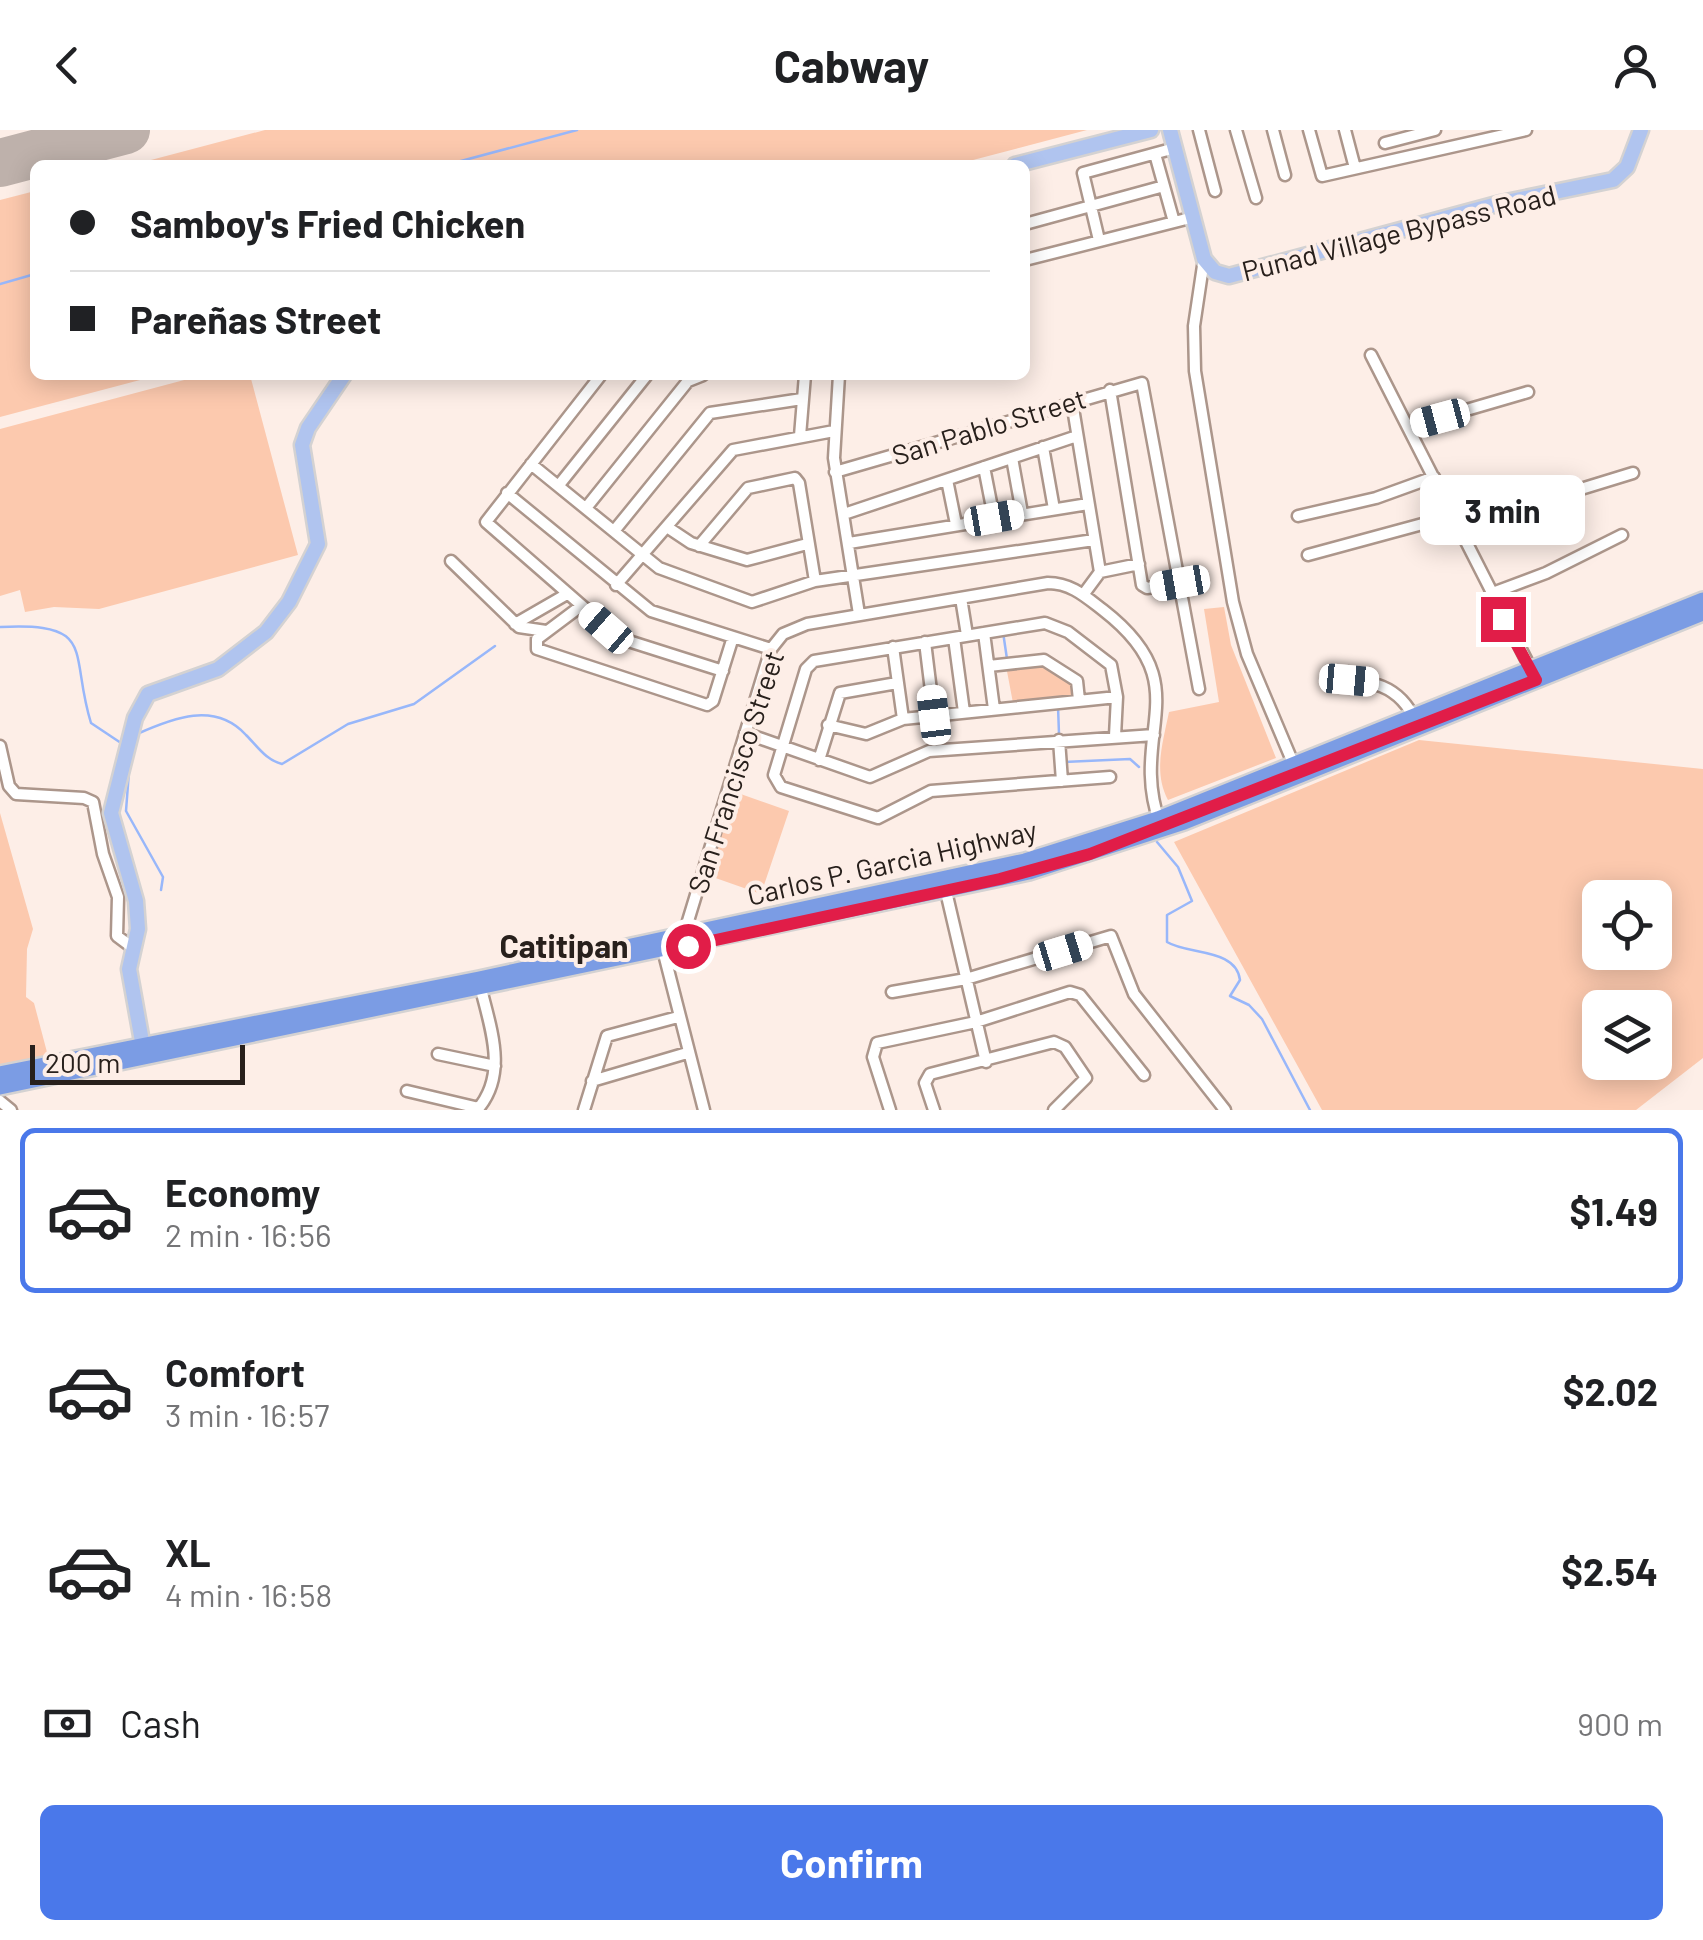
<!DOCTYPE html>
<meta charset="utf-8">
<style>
body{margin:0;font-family:Barlow,sans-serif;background:#f2f2f2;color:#202124;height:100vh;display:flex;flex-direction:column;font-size:38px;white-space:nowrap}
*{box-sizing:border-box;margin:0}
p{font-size:32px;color:#757577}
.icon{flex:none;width:55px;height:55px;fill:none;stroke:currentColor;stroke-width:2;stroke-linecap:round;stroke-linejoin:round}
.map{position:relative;height:980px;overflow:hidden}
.sheet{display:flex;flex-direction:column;background:#fff;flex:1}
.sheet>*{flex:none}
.hud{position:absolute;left:30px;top:30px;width:1000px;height:220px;border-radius:15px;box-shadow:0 5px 25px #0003;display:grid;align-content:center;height:220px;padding:0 40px;background:#fff}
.fabs{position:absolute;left:1582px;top:750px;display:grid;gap:20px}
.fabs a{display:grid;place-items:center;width:90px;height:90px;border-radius:15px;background:#fff;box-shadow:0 5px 25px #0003;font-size:50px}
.scale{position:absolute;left:30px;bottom:25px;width:215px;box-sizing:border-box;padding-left:10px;border:5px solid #28201c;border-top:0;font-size:28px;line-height:35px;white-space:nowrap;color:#28201c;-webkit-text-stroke:8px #fdeee7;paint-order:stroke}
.end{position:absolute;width:45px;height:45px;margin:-22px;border:12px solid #e11d48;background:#fff;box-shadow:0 0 0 5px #fff}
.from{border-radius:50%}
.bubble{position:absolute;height:70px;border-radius:15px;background:#fff;box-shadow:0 5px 25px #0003;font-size:32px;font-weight:700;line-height:70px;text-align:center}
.car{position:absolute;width:30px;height:60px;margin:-30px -15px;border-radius:12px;box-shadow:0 0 8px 2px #0007;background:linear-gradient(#fff 24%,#345 0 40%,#fff 0 76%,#345 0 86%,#fff 0)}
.hud b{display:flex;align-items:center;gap:35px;height:95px;font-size:38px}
.hud b+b{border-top:2px solid #e0e0e0}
.hud i{width:25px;height:25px;background:#202124}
ul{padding:18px 0 0;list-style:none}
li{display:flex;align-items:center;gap:30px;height:165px;margin:0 20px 15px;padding:0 20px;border:5px solid transparent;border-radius:15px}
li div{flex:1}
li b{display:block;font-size:38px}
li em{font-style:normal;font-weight:700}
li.on{border-color:#4a78ea}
li>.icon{width:90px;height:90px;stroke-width:1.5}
.pay{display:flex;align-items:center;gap:25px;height:110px;padding:0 40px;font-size:38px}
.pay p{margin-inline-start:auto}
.action{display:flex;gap:20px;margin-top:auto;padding:20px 40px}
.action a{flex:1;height:115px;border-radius:15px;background:#4a78ea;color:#fff;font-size:40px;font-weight:700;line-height:115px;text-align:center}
header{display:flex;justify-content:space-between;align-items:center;height:130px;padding:0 40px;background:#fff;font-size:45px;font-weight:700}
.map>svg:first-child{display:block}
.green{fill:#fcc9ae;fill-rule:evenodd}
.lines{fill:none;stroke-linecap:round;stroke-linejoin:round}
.stream{stroke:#98b7fa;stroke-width:2.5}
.runway{stroke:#beb1ab;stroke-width:48}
.minor-casing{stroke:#ac968b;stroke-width:15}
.major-casing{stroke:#d4d2d2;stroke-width:19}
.highway-casing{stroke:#d4d2d2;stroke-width:20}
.minor{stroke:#fff;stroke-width:10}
.major{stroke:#b0c4ef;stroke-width:14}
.highway{stroke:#7b9ce4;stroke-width:15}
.route{stroke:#e11d48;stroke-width:12}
.labels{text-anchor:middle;stroke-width:8;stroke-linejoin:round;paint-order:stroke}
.street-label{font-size:28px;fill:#28201c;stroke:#fdeee7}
.quarter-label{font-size:32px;font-weight:bold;fill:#28201c;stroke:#fdeee7}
</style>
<header><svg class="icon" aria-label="back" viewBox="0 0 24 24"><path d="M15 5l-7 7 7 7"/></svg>Cabway<svg class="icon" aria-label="person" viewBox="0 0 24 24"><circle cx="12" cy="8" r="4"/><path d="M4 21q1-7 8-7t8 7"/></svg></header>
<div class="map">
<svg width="1703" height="980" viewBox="0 0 1703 980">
<rect width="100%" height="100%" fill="#fdeee7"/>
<path class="green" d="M265 0H1087L954 35H132Z
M35 61V245H159L0 287V70Z
M203 245H250L298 425 99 479 54 477 25 482 20 460 0 466V299Z
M1224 477 1231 515 1276 628 1168 670C1153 642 1163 612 1169 582L1219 572 1204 479Z
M1040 532 1074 551 1077 568 1013 573 1006 536Z
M1419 610 1703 639V928L1636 980H1322L1174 712ZM1600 768H1655V822H1600ZM1600 878H1655V932H1600Z
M735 662 789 681 761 764 707 745Z
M0 683 33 799 27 819 26 867 34 873 48 926 0 936Z"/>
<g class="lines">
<path class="stream" d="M446 35 577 0
M0 154 35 144
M0 497C98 492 69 522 91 593L121 613
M1003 502 1007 529
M1058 576 1059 604
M137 604C173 588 215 571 246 605 258 617 266 630 282 634L348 594 414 574 495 516
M130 628 126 681 163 747 161 760
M1064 632 1130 629 1139 637
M1157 712 1178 737 1192 771 1167 785V812C1188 825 1236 818 1240 850L1230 866 1249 875 1262 889 1310 980"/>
<path class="runway" d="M0 33 126 0"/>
<g class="minor-casing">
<path id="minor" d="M1199 0 1215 61
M1236 0 1256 68
M1273 0 1285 45
M1309 0 1322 46 1526 0
M1345 0 1355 38
M1385 13 1435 0
M1155 24 1174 92
M1025 94 1164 56
M1099 110 1083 43 1175 18
M1204 129 1194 196 1195 241 1233 472 1247 524 1296 640
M1025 130 1194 87
M1371 225 1532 541
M601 245 486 392 619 508 723 541
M839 245 834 328 859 484
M1110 260 1142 455 1147 458 1181 453
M1072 272 1100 442 1083 465
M1408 297 1528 262
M800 306 805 245
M1043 317 1054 379
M1012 328 1022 383
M531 334 659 438 752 472 815 451 1094 410
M984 337 994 388
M835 342 1142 253 1199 559
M947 350 956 394
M559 355 647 245
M507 363 651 481 771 519
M586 378 688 251 703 245
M844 384 1077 306
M1298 386 1376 368 1434 347
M667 397 691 413 747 430 807 414
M1457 397 1633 343
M614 401 710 283 802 269
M849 413 1088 374
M699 416 748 358 795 348 799 353 815 451
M1308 425 1452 386
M451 431 519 497 546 501
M1100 442 1139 434
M616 455 733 320 834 301
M1490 464 1546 443 1622 405
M961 468 967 505
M581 476 537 509V519L707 575 713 571 733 507
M515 494 567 464
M984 503 994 579
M954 508 964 582
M925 512 934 585
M893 517 903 589
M989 536 1044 530 1077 551 1079 570
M1327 548C1367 551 1398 551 1416 592
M828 595 866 604 903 589 1117 567
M745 603 870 647 929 621 1154 605
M1059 610 1062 651
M0 616 9 656 16 664 84 668 93 672 103 724 118 767 117 806 133 818
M819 630 840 563 897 553
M1110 647 931 661 878 688 781 657 774 645 806 539 814 531 1045 493 1068 502 1111 535 1117 567 1115 606
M944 753 986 932
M686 810 688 791 771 519 783 504 807 494 1048 453C1071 453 1086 467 1103 480 1201 556 1127 601 1160 694
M662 816 704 980
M892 862 966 849 1111 806 1134 864 1225 980
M438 924 495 936
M592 951 687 923
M407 961 479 978
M0 971 11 980
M477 980C509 944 490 897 480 855
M584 980 607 906 678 887
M890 980 873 927 877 913 976 892 1070 862 1080 865 1144 945
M934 980 925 953 930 944 1054 912 1065 917 1086 948 1054 980"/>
</g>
<g class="major-casing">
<path id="major" d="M1170 0 1204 129 1215 142 1229 146 1501 73 1613 50 1627 37 1641 0
M1015 35 1151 0
M143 917 129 839 138 799 136 771 111 683 135 588 148 564 218 539 266 502 289 472 318 414 302 315 308 298 344 245"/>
</g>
<g class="highway-casing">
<path id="highway" d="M0 944 479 849 1025 731 1158 689 1703 470
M0 957 1029 742 1184 692 1703 483"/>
</g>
<use href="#minor" class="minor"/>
<use href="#major" class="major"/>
<use href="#highway" class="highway"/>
</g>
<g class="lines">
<path class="route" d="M688 816 1000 749 1090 724 1536 550 1503 489"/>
</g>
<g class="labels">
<g class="street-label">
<text transform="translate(1399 103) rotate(-14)" y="10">Punad Village Bypass Road</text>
<text transform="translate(989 297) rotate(-17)" y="10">San Pablo Street</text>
<text transform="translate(736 642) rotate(-72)" y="10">San Francisco Street</text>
<text transform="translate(892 733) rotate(-13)" y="10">Carlos P. Garcia Highway</text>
</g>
<g class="quarter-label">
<text x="564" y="828">Catitipan</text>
</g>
</g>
</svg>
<div class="fabs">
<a><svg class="icon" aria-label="locate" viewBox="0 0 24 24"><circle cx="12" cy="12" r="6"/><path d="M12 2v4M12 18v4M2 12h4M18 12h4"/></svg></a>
<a><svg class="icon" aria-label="layers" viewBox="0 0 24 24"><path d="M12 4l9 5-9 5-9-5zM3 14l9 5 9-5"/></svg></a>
</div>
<div class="scale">200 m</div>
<i class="end from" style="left:688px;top:816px"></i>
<i class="end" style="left:1503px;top:489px"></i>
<div class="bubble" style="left:1420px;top:345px;width:165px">3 min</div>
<i class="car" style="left:1440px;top:288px;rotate:255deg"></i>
<i class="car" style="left:994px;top:388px;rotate:80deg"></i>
<i class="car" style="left:1180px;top:453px;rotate:260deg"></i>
<i class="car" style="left:606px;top:498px;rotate:311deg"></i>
<i class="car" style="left:1349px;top:550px;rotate:95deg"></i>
<i class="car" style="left:934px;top:585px;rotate:353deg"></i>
<i class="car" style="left:1063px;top:821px;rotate:73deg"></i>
<div class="hud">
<b><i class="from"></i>Samboy's Fried Chicken</b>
<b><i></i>Pareñas Street</b>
</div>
</div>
<section class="sheet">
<ul>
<li class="on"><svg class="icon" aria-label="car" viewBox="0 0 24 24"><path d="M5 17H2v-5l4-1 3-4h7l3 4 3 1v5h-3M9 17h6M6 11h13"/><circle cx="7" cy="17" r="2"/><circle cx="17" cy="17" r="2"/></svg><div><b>Economy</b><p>2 min · 16:56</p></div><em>$1.49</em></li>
<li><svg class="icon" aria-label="car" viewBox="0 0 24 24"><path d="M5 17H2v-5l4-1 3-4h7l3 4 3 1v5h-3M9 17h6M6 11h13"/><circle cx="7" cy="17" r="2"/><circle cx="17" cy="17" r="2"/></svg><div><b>Comfort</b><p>3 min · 16:57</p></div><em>$2.02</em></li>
<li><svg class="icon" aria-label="car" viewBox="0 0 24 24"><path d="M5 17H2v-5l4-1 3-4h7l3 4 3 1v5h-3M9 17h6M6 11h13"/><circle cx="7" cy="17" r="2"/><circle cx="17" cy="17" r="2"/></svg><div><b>XL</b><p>4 min · 16:58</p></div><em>$2.54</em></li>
</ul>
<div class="pay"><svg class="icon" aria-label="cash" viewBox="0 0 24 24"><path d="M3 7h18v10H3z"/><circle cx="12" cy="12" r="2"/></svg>Cash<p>900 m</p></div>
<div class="action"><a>Confirm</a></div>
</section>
